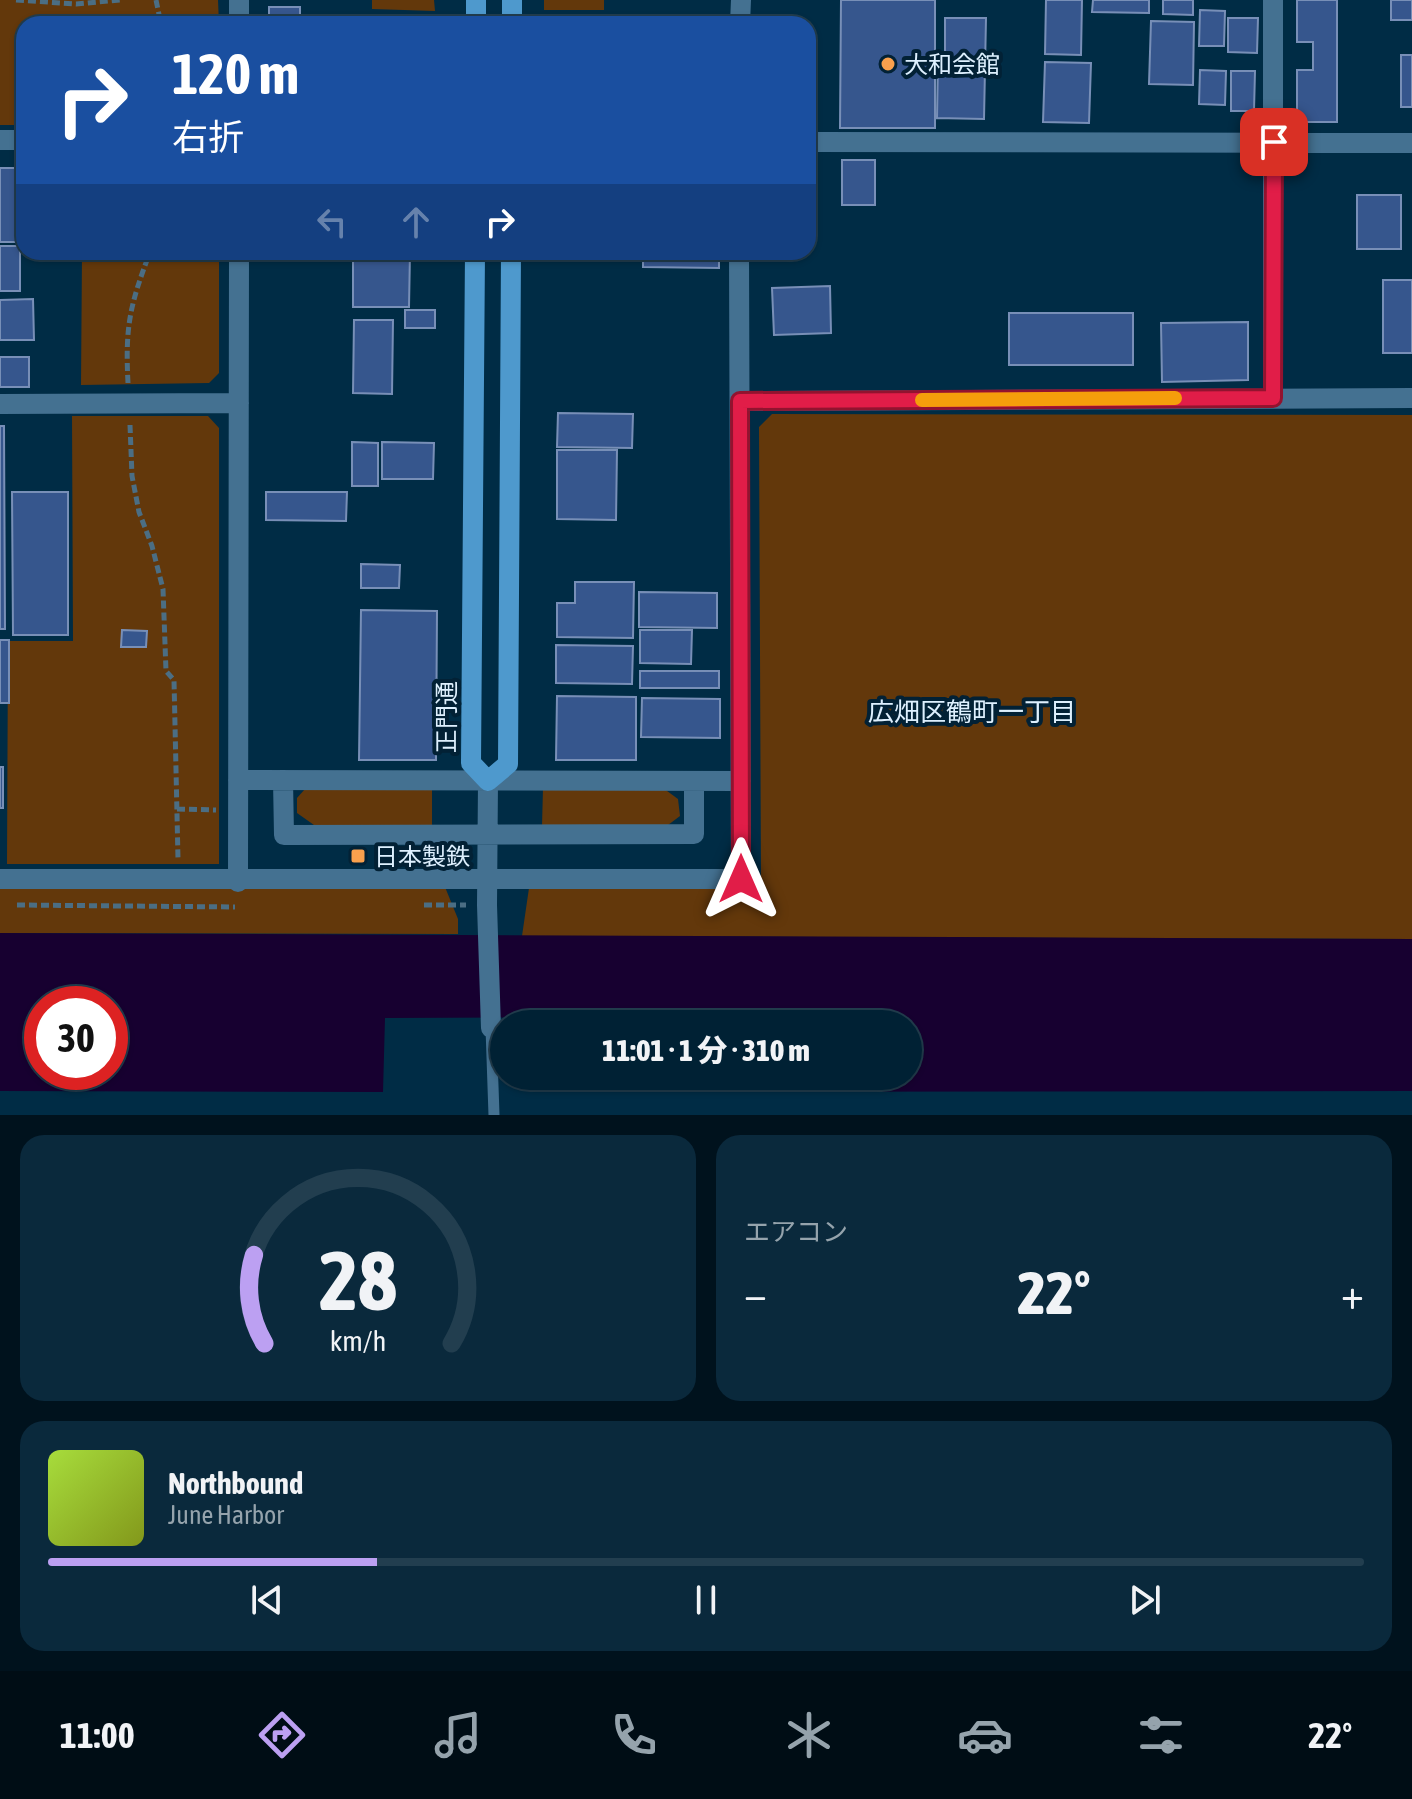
<!DOCTYPE html>
<html lang="ja">
<head>
<meta charset="utf-8">
<style>
	body { margin:0; font-family:"Asap Condensed","Noto Sans JP",sans-serif; background:#0a293c; color:#f1f3f6; height:100vh; display:flex; flex-direction:column; font-size:30px; white-space:nowrap }
	* { box-sizing:border-box; margin:0 }
	p { font-size:26px; color:#95a3ac }
	.icon { flex:none; width:44px; height:44px; fill:none; stroke:currentColor; stroke-width:2; stroke-linecap:round; stroke-linejoin:round }
	.map { position:relative; height:1115px; overflow:hidden }
	.panel { display:flex; flex-direction:column; gap:20px; padding:20px; background:#00121d; flex:1 }
	.panel>* { flex:none }
	.hud { position:absolute; left:16px; top:16px; width:800px; height:244px; border-radius:24px; box-shadow:0 2px 6px #0004,0 0 0 2px #223e4f; background:#1a4fa0; color:#fff; overflow:hidden }
	.speed { position:absolute; left:24px; top:986px; display:flex; gap:16px; font-size:40px; font-weight:700; text-align:center }
	.speed>* { display:grid; place-content:center; width:104px; height:104px; border-radius:50%; background:#002134; box-shadow:0 2px 6px #0004,0 0 0 2px #223e4f; line-height:1 }
	.speed .limit { border:12px solid #d22; background:#fff; color:#111 }
	.pin { position:absolute; display:grid; place-items:center; width:68px; height:68px; color:#fff; margin:-34px; border-radius:16px; box-shadow:0 4px 12px #0006 }
	.me { position:absolute; width:88px; margin:-44px; rotate:0deg; stroke-linejoin:round; filter:drop-shadow(0 0 6px #0008) }
	.turn { display:flex; align-items:center; gap:28px; height:168px; padding:0 24px; font-size:36px }
	.turn .icon { width:104px; height:104px; stroke-width:2.5 }
	.turn b { display:block; font-size:56px; line-height:68px }
	.lanes { display:flex; align-items:center; height:76px; padding:0 24px; background:#0003; justify-content:center; gap:40px; direction:ltr }
	.lanes .off { opacity:.35 }
	.big { font-size:60px; font-weight:800; line-height:1.1 }
	.panel .card { flex:1; display:flex; flex-direction:column; justify-content:center; gap:12px; min-width:0; padding:0 28px; border-radius:24px; background:#0a293c }
	.panel .dial { align-items:center; gap:0 }
	.dial svg { height:208px; overflow:visible; fill:none; stroke:#223e4f; stroke-width:7; stroke-linecap:round; text-anchor:middle }
	.dial text { fill:#f1f3f6; stroke:none }
	.song { display:flex; align-items:center; gap:24px }
	.cover { width:96px; height:96px; border-radius:12px; background:linear-gradient(135deg,hsl(80 70% 55%),hsl(70 70% 35%)) }
	.played { height:8px; border-radius:4px; background:linear-gradient(90deg,#bca0f2 25%,#223e4f 25%) }
	.keys { display:flex; justify-content:space-around; direction:ltr }
	.heat { display:flex; justify-content:space-between; align-items:center; font-size:44px; direction:ltr }
	.panel .tiles { flex:1; display:grid; gap:20px; grid-template-columns:1fr 1fr }
	.card:last-child { grid-column:span 2 }
	.trip { position:absolute; left:490px; top:1010px; width:432px; height:80px; border-radius:40px; background:#002134; box-shadow:0 2px 6px #0004,0 0 0 2px #223e4f; font-weight:800; line-height:80px; text-align:center }
	.tab-bar { display:flex; height:128px; justify-content:space-around; align-items:center; background:#000d15; color:#95a3ac }
	.tab-bar .icon { width:56px; height:56px }
	.tab-bar .active { color:#bca0f2 }
	.tab-bar b { font-size:36px; color:#f1f3f6 }
	.map>svg:first-child { display:block }
	.green { fill:#63380b }
	.water { fill:#170030; fill-rule:evenodd }
	.building { fill:#36568d; stroke:#788fb7; stroke-width:2 }
	.lines { fill:none; stroke-linecap:round; stroke-linejoin:round }
	.path { stroke:#4b6e84; stroke-width:5; stroke-dasharray:8 4; stroke-linecap:butt }
	.lane { stroke:#447191; stroke-width:11 }
	.street { stroke:#447191; stroke-width:20 }
	.secondary { stroke:#4e99cd; stroke-width:20 }
	.route-casing { stroke:#92132f; stroke-width:20 }
	.route { stroke:#e11d48; stroke-width:14 }
	.slow { stroke:#f59e0b; stroke-width:14 }
	.poi-dot { fill:#f9a04d; stroke:#022135; stroke-width:3 }
	.labels { text-anchor:middle; dominant-baseline:central; stroke-width:8; stroke-linejoin:round; paint-order:stroke }
	.poi-label { font-size:24px; fill:#def0fe; stroke:#022135; text-anchor:start }
	.street-label { font-size:24px; fill:#def0fe; stroke:#022135 }
	.neighbourhood-label { font-size:26px; fill:#def0fe; stroke:#022135 }
</style>
</head>
<body>
<div class="map">
<svg width="1412" height="1115" viewBox="0 0 1412 1115">
	<rect width="100%" height="100%" fill="#002c45"/>
	<path class="green" d="M 0,0 L 218,0 L 219,24 L 24,24 L 24,125 L 0,125 Z
		M 372,0 L 434,0 L 435,11 L 372,9 Z
		M 544,0 L 604,0 L 604,10 L 544,10 Z
		M 82,252 L 219,252 L 219,373 L 209,383 L 81,385 Z
		M 772,414 L 1412,415 L 1412,939 L 522,936 L 529,888 L 738,887 L 761,880 L 759,427 Z
		M 72,416 L 208,416 L 219,428 L 219,864 L 7,864 L 8,641 L 73,641 Z
		M 432,788 L 432,826 L 314,825 L 297,813 L 297,798 L 305,789 Z
		M 543,788 L 663,788 L 678,799 L 680,816 L 668,825 L 542,826 Z
		M 0,887 L 445,887 L 458,919 L 458,934 L 0,933 Z"/>
	<path class="water" d="M 0,933 L 1412,939 L 1412,1091 L 592,1092 L 592,1076 L 908,1076 L 908,1024 L 592,1024 L 591,1017 L 385,1018 L 383,1092 L 0,1091 ZM 42,1004 L 110,1004 L 110,1072 L 42,1072 Z"/>
	<path class="building" d="M 841,0 L 935,0 L 935,128 L 840,128 Z
		M 1046,0 L 1082,0 L 1081,55 L 1045,54 Z
		M 1093,0 L 1149,0 L 1149,13 L 1092,12 Z
		M 1163,0 L 1193,0 L 1193,15 L 1163,14 Z
		M 1297,0 L 1337,0 L 1337,122 L 1297,122 L 1297,70 L 1313,70 L 1313,42 L 1297,42 Z
		M 1391,0 L 1412,0 L 1412,20 L 1391,20 Z
		M 269,7 L 300,7 L 300,24 L 269,24 Z
		M 1200,10 L 1225,11 L 1224,46 L 1199,46 Z
		M 945,18 L 986,18 L 984,119 L 937,118 L 938,59 L 945,59 Z
		M 1228,18 L 1258,18 L 1257,53 L 1228,52 Z
		M 1151,21 L 1194,22 L 1193,85 L 1149,84 Z
		M 1401,55 L 1412,55 L 1412,107 L 1401,107 Z
		M 1045,62 L 1091,63 L 1089,123 L 1043,122 Z
		M 1200,70 L 1226,71 L 1225,105 L 1199,104 Z
		M 1231,71 L 1255,71 L 1254,111 L 1231,111 Z
		M 842,160 L 875,160 L 875,205 L 842,205 Z
		M 0,168 L 18,168 L 18,242 L 0,242 Z
		M 1357,195 L 1401,195 L 1401,249 L 1357,249 Z
		M 0,246 L 20,246 L 20,291 L 0,291 Z
		M 353,252 L 410,252 L 409,307 L 353,307 Z
		M 643,252 L 719,252 L 719,268 L 643,267 Z
		M 1383,280 L 1412,280 L 1412,353 L 1383,353 Z
		M 830,286 L 831,333 L 774,335 L 772,288 Z
		M 33,299 L 34,340 L 0,340 L 0,300 Z
		M 405,310 L 435,310 L 435,328 L 405,328 Z
		M 1009,313 L 1133,313 L 1133,365 L 1009,365 Z
		M 354,320 L 393,320 L 392,394 L 353,393 Z
		M 1248,322 L 1248,380 L 1162,382 L 1161,323 Z
		M 0,357 L 29,357 L 29,387 L 0,387 Z
		M 558,413 L 633,414 L 632,448 L 557,447 Z
		M 0,426 L 4,426 L 5,629 L 0,629 Z
		M 352,442 L 378,443 L 378,486 L 352,486 Z
		M 382,442 L 434,443 L 433,479 L 382,479 Z
		M 557,450 L 617,450 L 616,520 L 557,519 Z
		M 12,492 L 68,492 L 68,635 L 13,635 Z
		M 266,492 L 347,492 L 346,521 L 266,520 Z
		M 361,564 L 400,565 L 399,588 L 361,588 Z
		M 575,582 L 634,582 L 633,638 L 557,637 L 557,603 L 575,603 Z
		M 639,592 L 717,593 L 717,628 L 639,627 Z
		M 361,610 L 437,611 L 436,760 L 359,760 Z
		M 122,630 L 147,631 L 146,647 L 121,647 Z
		M 640,630 L 692,630 L 691,664 L 640,663 Z
		M 0,640 L 9,640 L 9,703 L 0,703 Z
		M 556,645 L 633,646 L 632,684 L 556,683 Z
		M 640,671 L 719,671 L 719,688 L 640,688 Z
		M 557,696 L 636,697 L 636,760 L 556,760 Z
		M 642,698 L 720,699 L 720,738 L 641,737 Z
		M 0,767 L 3,767 L 3,808 L 0,808 Z"/>
	<g class="lines">
		<path class="path" d="M 16,0 L 76,4 L 120,0
			M 156,0 L 161,24
			M 128,383 C 125,326 130,305 150,252
			M 130,425 L 132,476 L 139,512 L 152,546 L 163,589 L 166,671 L 174,680 L 178,859
			M 177,809 L 216,810
			M 17,905 L 235,907
			M 424,905 L 466,905"/>
		<path class="lane" d="M 491,1028 L 494,1115"/>
		<path class="street" d="M 239,0 L 239,24
			M 1273,0 L 1273,398
			M 740,24 L 741,0
			M 0,140 L 24,140
			M 808,142 L 1412,143
			M 740,401 L 1412,398
			M 0,404 L 239,403
			M 238,780 L 741,781
			M 283,780 L 284,835 L 694,834 L 694,781
			M 488,781 L 487,905 L 491,1028
			M 0,879 L 741,879 L 739,252
			M 238,882 L 239,252"/>
		<path class="secondary" d="M 476,0 L 476,24
			M 512,24 L 512,0
			M 475,252 L 471,763 L 488,781 L 508,764 L 511,252"/>
	</g>
	<g class="lines">
		<defs>
			<path id="route" d="M 741,879 L 740,401 L 1273,398 L 1274,142"/>
		</defs>
		<use href="#route" class="route-casing"/>
		<use href="#route" class="route"/>
		<path class="slow" d="M 922,400 L 1175,398"/>
	</g>
	<g class="poi-dot">
		<circle cx="888" cy="64" r="8"/>
		<rect x="350" y="848" width="16" height="16" rx="4"/>
	</g>
	<g class="labels">
		<g class="poi-label">
			<text x="904" y="64">大和会館</text>
			<text x="374" y="856">日本製鉄</text>
		</g>
		<g class="street-label">
			<text transform="translate(446 717) rotate(-90)">正門通</text>
		</g>
		<g class="neighbourhood-label">
			<text x="972" y="712">広畑区鶴町一丁目</text>
		</g>
	</g>
</svg>
<div class="speed"><div class="limit">30</div></div>
<div class="pin" style="left:1274px;top:142px;background:#d93025"><svg class="icon" aria-label="arrive" viewBox="0 0 24 24"><path d="M6 21V4h12l-3 4 3 4H6"/></svg></div>
<svg class="me" style="left:741px;top:879px" viewBox="-20 -20 40 40"><path d="M0-17L14 15 0 8-14 15z" fill="#e11d48" stroke="#fff" stroke-width="4"/></svg>
<div class="trip">11:01 · 1 分 · 310 m</div>
<div class="hud">
<div class="turn"><svg class="icon" aria-label="right" viewBox="0 0 24 24"><path d="M7 20v-9h11M14 6l5 5-5 5"/></svg><div><b>120 m</b>右折</div></div>
<div class="lanes"><svg class="icon off" aria-label="left" viewBox="0 0 24 24"><path d="M17 20v-9H6M10 6l-5 5 5 5"/></svg><svg class="icon off" aria-label="ahead" viewBox="0 0 24 24"><path d="M12 20V5M6 11l6-6 6 6"/></svg><svg class="icon" aria-label="right" viewBox="0 0 24 24"><path d="M7 20v-9h11M14 6l5 5-5 5"/></svg></div>
</div>
</div>
<section class="panel">
<div class="tiles">
<div class="card dial"><svg viewBox="0 0 100 80">
<path d="M14 69A42 42 0 1 1 86 69"/>
<path d="M14 69A42 42 0 0 1 10 35" stroke="#bca0f2"/>
<text x="50" y="56" font-size="32" font-weight="700">28</text>
<text x="50" y="72" font-size="11">km/h</text>
</svg></div>
<div class="card"><p>エアコン</p>
<div class="heat"><a>−</a><b class="big">22°</b><a>+</a></div>
</div>
<div class="card">
<div class="song"><i class="cover"></i><div><b>Northbound</b><p>June Harbor</p></div></div>
<div class="played"></div>
<div class="keys"><svg class="icon" aria-label="previous" viewBox="0 0 24 24"><path d="M18 5L8 12l10 7zM5 5v14"/></svg><svg class="icon" aria-label="pause" viewBox="0 0 24 24"><path d="M8 5v14M16 5v14"/></svg><svg class="icon" aria-label="next" viewBox="0 0 24 24"><path d="M6 5l10 7-10 7zM19 5v14"/></svg></div>
</div>
</div>
</section>
<nav class="tab-bar">
<b>11:00</b>
<svg class="icon active" aria-label="directions" viewBox="0 0 24 24"><path d="M12 3l9 9-9 9-9-9zM9 14v-3h6M13 9l2 2-2 2"/></svg>
<svg class="icon" aria-label="music" viewBox="0 0 24 24"><path d="M9 18V5l10-2v13"/><circle cx="6" cy="18" r="3"/><circle cx="16" cy="16" r="3"/></svg>
<svg class="icon" aria-label="phone" viewBox="0 0 24 24"><path d="M5 4h4l2 5-3 2q2 4 5 5l2-3 5 2v4C11 20 4 13 5 4z"/></svg>
<svg class="icon" aria-label="climate" viewBox="0 0 24 24"><path d="M12 3v18M4 7l16 10M4 17L20 7"/></svg>
<svg class="icon" aria-label="car" viewBox="0 0 24 24"><path d="M5 17H2v-5l4-1 3-4h7l3 4 3 1v5h-3M9 17h6M6 11h13"/><circle cx="7" cy="17" r="2"/><circle cx="17" cy="17" r="2"/></svg>
<svg class="icon" aria-label="filters" viewBox="0 0 24 24"><path d="M4 7h16M4 17h16"/><circle cx="9" cy="7" r="2"/><circle cx="15" cy="17" r="2"/></svg>
<b>22°</b>
</nav>
</body>
</html>
